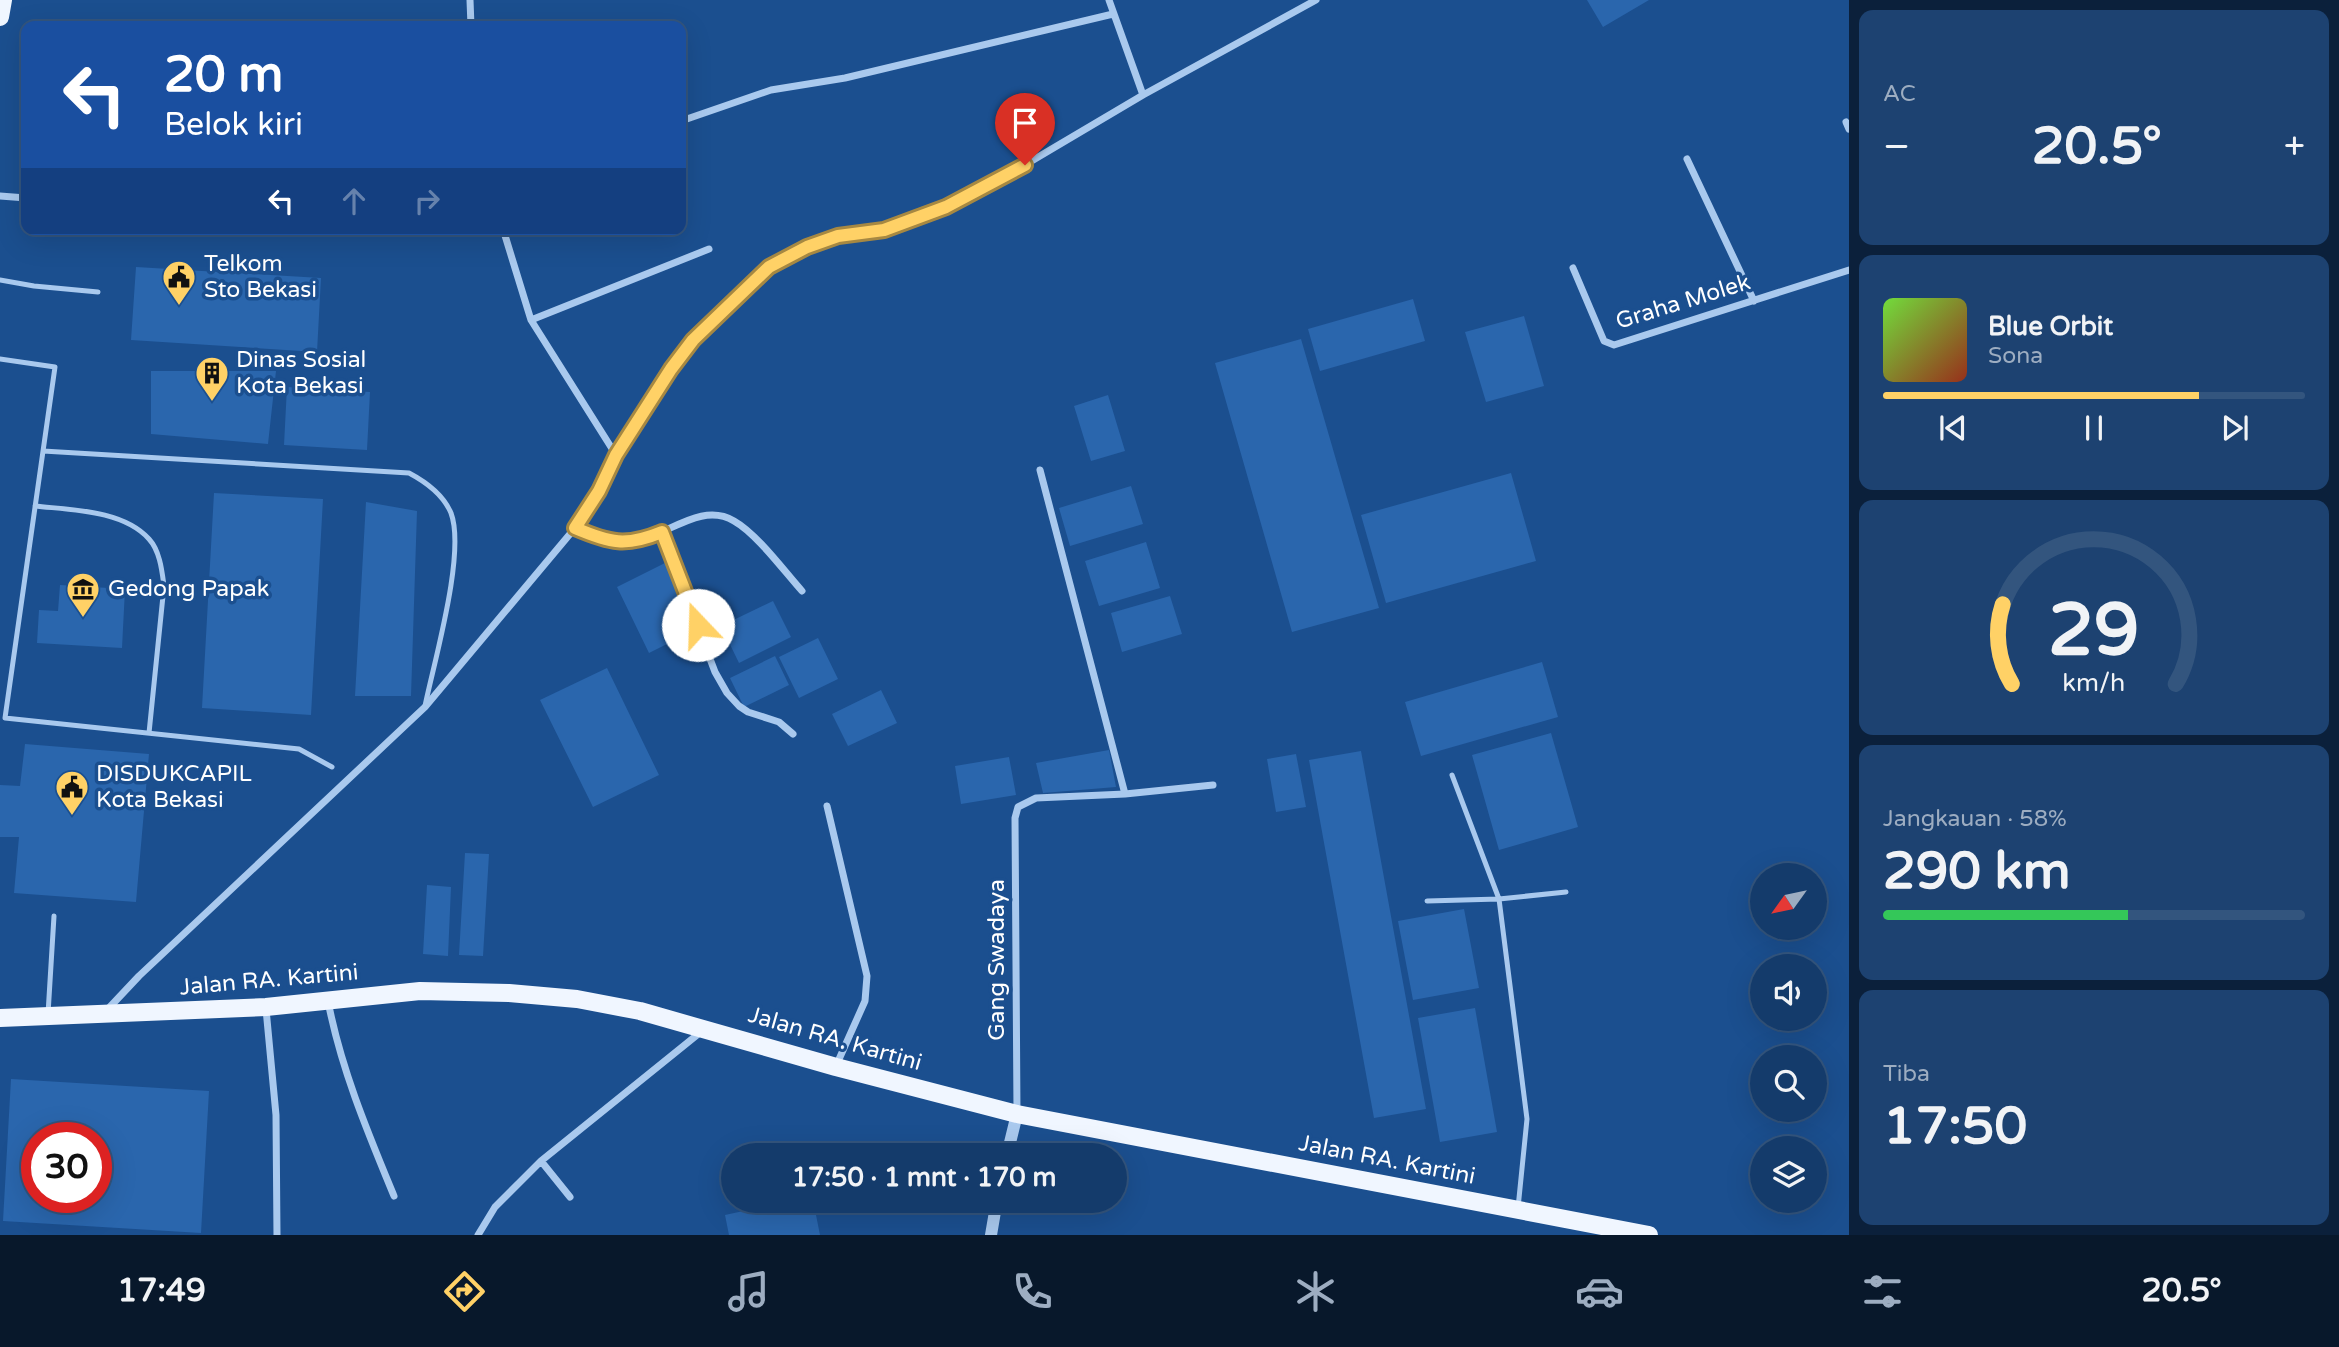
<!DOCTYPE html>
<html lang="id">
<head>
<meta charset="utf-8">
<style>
	body { margin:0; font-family:"Varela Round",sans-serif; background:#1d4271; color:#f1f3f6; height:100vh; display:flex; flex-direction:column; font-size:26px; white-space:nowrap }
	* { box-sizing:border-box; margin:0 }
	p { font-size:23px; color:#9dadc1 }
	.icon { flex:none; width:38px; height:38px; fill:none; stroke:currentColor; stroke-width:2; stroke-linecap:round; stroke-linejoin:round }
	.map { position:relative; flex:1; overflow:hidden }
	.side { display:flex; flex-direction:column; gap:10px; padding:10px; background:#0b203b; width:490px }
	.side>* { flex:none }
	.banner { position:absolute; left:21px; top:21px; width:665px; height:214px; border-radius:14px; box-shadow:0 7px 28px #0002,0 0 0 2px #33557e; background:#1a4fa0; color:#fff; overflow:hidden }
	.needle { width:46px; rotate:237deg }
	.fabs { position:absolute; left:1750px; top:863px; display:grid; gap:14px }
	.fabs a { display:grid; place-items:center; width:77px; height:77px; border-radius:50%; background:#143b6b; box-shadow:0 7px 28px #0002,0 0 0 2px #33557e; font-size:35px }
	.speed { position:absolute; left:21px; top:1122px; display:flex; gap:14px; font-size:35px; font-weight:700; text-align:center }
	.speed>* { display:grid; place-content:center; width:91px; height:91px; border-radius:50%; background:#143b6b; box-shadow:0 7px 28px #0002,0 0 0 2px #33557e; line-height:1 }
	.speed .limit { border:10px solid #d22; background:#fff; color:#111 }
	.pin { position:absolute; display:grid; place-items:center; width:60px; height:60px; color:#fff; margin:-72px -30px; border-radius:50% 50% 50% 0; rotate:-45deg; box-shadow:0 0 7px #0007 }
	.pin .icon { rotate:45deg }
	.me { position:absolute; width:77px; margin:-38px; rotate:339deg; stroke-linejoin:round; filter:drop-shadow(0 0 5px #0008) }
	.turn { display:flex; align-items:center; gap:24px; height:147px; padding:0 28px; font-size:32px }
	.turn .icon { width:91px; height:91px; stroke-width:2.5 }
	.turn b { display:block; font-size:49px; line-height:60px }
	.lanes { display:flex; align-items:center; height:66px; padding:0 28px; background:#0003; justify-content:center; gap:35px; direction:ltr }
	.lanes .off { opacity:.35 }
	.big { font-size:52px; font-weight:800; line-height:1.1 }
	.side .widget { flex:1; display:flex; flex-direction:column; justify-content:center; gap:10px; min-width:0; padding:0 24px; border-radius:14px; background:#1d4271 }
	.side .dial { align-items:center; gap:0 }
	.dial svg { height:182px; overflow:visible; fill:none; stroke:#33557e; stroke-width:7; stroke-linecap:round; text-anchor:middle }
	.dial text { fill:#f1f3f6; stroke:none }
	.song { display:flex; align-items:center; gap:21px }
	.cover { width:84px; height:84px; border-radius:10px; background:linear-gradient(135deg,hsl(100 70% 55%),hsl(10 70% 35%)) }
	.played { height:7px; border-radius:4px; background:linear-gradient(90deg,#ffd166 75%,#33557e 75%) }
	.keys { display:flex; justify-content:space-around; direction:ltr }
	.heat { display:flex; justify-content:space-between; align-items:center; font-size:38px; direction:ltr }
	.charge { height:10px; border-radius:5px; background:linear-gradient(90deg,#34c759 58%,#33557e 0) }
	.trip { position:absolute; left:721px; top:1143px; width:406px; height:70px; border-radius:35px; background:#143b6b; box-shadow:0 7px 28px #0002,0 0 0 2px #33557e; font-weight:800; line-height:70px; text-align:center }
	.dock { display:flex; height:112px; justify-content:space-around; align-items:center; background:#08182b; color:#9dadc1 }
	.dock .icon { width:49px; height:49px }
	.dock .current { color:#ffd166 }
	.dock b { font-size:32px; color:#f1f3f6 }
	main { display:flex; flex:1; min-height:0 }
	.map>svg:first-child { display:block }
	.building { fill:#2a66ad; fill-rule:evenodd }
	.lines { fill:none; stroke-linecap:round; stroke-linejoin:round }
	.service { stroke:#a9c9ee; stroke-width:5 }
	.minor { stroke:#a9c9ee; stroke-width:7 }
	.tertiary { stroke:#a9c9ee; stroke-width:12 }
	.primary { stroke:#f0f6ff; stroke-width:18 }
	.route-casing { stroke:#a68842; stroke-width:18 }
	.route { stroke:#ffd166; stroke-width:12 }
	.labels { text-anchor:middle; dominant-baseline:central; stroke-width:7; stroke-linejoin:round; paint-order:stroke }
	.poi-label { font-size:23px; fill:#fff; stroke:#1b4f8f; text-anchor:start }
	.street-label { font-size:23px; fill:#fff; stroke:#1b4f8f }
</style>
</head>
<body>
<main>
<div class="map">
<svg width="1849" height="1235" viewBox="0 0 1849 1235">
	<rect width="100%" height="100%" fill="#1b4f8f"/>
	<path class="building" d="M 1587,0 L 1649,0 L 1603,27 Z
		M 136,267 L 321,278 L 317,352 L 131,340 Z
		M 1413,299 L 1425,341 L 1320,371 L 1308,329 Z
		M 1524,316 L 1544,386 L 1486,402 L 1465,332 Z
		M 1301,339 L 1379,608 L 1292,632 L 1215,363 Z
		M 151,371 L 276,371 L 268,444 L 151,434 Z
		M 287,387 L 370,392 L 367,450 L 284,445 Z
		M 1108,395 L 1125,451 L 1091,461 L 1074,406 Z
		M 1511,473 L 1536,561 L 1386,603 L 1361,515 Z
		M 1131,486 L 1143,524 L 1070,546 L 1059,508 Z
		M 214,493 L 323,499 L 311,715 L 202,708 Z
		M 366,502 L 417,511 L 411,696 L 355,696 Z
		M 1146,542 L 1160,588 L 1099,606 L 1085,561 Z
		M 665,563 L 697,629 L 649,653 L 617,587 Z
		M 60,585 L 125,589 L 122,648 L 37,643 L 39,610 L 58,611 Z
		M 1170,596 L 1182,634 L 1122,652 L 1111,613 Z
		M 773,601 L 791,637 L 739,663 L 721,626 Z
		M 818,638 L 838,679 L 799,698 L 779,657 Z
		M 775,656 L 789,685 L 744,707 L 730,678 Z
		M 1542,662 L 1558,717 L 1421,756 L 1405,702 Z
		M 607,668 L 659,775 L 593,807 L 540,700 Z
		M 881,690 L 897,723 L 848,746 L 832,714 Z
		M 1551,733 L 1578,827 L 1499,850 L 1472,755 Z
		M 25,744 L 149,754 L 136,902 L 14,893 L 19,837 L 0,837 L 0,785 L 20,786 Z
		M 1109,750 L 1116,787 L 1043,793 L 1036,763 Z
		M 1361,751 L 1426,1109 L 1374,1118 L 1309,760 Z
		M 1296,754 L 1306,807 L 1276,812 L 1267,759 Z
		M 1009,757 L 1016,795 L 961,804 L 955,766 Z
		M 465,853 L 489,854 L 483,956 L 459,955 Z
		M 427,885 L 451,887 L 448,956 L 423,954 Z
		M 1464,909 L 1479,988 L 1413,1000 L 1398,921 Z
		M 1475,1008 L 1497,1132 L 1440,1142 L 1418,1018 Z
		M 11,1079 L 209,1091 L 201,1233 L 3,1221 ZM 37,1138 L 96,1138 L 96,1197 L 37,1197 Z
		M 793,1200 L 813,1200 L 820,1235 L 729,1235 L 725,1215 Z"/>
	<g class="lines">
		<path class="service" d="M 0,280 L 34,286 L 98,292
			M 0,359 L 55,367 L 5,718 L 299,749 L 332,767
			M 43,451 L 409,473 C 426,482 443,494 451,513 C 466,553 434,662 425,706
			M 35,506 C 71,510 123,510 149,539 C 160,551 162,571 164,586 L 149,733
			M 1427,901 L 1499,899 L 1452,775
			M 48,1014 L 54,916
			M 1518,1208 L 1527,1119 L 1499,899 L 1566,892"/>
		<path class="minor" d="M 470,0 L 471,26
			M 1109,0 L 1143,95
			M 681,121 L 771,90 L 845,78 L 1113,14
			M 1846,122 L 1849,129
			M 1687,159 L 1754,301
			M 0,196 L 26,198
			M 503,229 L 531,320 L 616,455
			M 1573,268 L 1604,341 L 1614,345 L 1849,270
			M 531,320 L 709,249
			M 1040,470 L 1125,794
			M 575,528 C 589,534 605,542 621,543 C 659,545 697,499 734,521 C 757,534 784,571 802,591
			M 662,532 L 715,672 L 727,693 L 739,706 L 748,712 L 779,722 L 793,734
			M 827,806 L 867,976 L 865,1001 L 836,1066
			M 328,1001 C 341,1069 368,1133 394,1196
			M 266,1009 L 276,1115 L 277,1235
			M 107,1010 L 139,976 L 425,707 L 575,528 L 599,491 L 616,455 L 671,369 L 693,340 L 769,267 L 807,247 L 838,236 L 884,230 L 946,207 L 1001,179 L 1143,95 L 1316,0
			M 1017,1112 L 1015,818 L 1018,807 L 1036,798 L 1125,794 L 1213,785
			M 541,1161 L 570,1197
			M 478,1235 L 495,1207 L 541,1161 L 702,1031"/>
		<path class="tertiary" d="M 1007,1155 L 1017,1114
			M 991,1235 L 997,1200"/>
		<path class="primary" d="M 0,17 L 3,0
			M 0,1018 L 266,1007 L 420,991 L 509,993 L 577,999 L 640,1011 L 836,1067 L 1017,1114 L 1649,1235"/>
	</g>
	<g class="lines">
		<defs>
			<path id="route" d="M 698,625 L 662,532 C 626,547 610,543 575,528 L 599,491 L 616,455 L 671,369 L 693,340 L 769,267 L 807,247 L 838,236 L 884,230 L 946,207 L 1025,165"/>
		</defs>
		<use href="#route" class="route-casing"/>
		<use href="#route" class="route"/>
	</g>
	<defs>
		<symbol id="civic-pin" viewBox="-11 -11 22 30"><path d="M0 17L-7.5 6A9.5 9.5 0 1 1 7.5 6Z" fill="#ffd166" stroke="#1b4f8f"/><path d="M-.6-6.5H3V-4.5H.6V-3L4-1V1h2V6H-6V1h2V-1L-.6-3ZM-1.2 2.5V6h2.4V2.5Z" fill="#111"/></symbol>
		<symbol id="building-pin" viewBox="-11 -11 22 30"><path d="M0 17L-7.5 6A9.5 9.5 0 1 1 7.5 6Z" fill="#ffd166" stroke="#1b4f8f"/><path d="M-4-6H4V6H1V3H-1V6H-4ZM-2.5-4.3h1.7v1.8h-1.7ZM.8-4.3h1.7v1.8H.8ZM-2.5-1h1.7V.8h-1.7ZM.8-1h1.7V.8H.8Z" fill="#111"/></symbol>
		<symbol id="museum-pin" viewBox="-11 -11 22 30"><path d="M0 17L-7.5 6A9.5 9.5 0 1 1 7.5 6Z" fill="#ffd166" stroke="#1b4f8f"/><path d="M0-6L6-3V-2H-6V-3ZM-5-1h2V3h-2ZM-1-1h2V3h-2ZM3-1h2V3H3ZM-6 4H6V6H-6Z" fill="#111"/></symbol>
	</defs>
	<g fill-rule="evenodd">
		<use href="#civic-pin" x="160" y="258" width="38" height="52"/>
		<use href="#building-pin" x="193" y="354" width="38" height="52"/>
		<use href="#museum-pin" x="64" y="570" width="38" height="52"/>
		<use href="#civic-pin" x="53" y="768" width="38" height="52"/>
	</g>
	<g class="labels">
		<g class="poi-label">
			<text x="204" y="264">Telkom<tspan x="204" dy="26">Sto Bekasi</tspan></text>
			<text x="236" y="360">Dinas Sosial<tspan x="236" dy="26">Kota Bekasi</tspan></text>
			<text x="108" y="589">Gedong Papak</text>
			<text x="96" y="774">DISDUKCAPIL<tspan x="96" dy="26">Kota Bekasi</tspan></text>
		</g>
		<g class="street-label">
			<text transform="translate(1683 302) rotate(-17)">Graha Molek</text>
			<text transform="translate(997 960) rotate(-90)">Gang Swadaya</text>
			<text transform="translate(269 980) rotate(-5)">Jalan RA. Kartini</text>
			<text transform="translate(835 1039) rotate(16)">Jalan RA. Kartini</text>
			<text transform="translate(1387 1160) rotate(11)">Jalan RA. Kartini</text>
		</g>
	</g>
</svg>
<div class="fabs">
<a><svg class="needle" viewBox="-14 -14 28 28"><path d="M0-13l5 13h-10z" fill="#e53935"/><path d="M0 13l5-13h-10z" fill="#9dadc1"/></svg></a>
<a><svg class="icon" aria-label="sound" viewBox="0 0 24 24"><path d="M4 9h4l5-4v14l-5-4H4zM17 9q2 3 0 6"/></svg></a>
<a><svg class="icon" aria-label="search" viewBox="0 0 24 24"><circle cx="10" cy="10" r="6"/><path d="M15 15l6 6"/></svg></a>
<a><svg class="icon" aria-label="layers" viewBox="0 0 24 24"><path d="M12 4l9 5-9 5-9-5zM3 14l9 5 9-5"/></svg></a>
</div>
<div class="speed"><div class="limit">30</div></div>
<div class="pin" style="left:1025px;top:165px;background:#d93025"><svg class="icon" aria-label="arrive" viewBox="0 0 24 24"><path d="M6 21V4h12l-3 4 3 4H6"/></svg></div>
<svg class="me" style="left:698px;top:625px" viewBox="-20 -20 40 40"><circle r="19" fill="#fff"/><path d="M0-13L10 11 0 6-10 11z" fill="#ffd166"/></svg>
<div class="trip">17:50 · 1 mnt · 170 m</div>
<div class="banner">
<div class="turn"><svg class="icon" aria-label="left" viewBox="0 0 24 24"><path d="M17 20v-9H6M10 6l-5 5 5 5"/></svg><div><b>20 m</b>Belok kiri</div></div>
<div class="lanes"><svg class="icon" aria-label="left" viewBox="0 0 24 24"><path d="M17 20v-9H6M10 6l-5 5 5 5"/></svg><svg class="icon off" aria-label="ahead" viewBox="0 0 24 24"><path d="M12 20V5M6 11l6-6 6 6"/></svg><svg class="icon off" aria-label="right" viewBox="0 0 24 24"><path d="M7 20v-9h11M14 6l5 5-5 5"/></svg></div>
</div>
</div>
<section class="side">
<div class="widget"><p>AC</p>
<div class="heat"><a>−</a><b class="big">20.5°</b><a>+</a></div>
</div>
<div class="widget">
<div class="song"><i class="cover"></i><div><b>Blue Orbit</b><p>Sona</p></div></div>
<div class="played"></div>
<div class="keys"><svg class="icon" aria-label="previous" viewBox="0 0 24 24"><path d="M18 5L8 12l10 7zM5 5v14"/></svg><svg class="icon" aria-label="pause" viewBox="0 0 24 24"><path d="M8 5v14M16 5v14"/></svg><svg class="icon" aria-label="next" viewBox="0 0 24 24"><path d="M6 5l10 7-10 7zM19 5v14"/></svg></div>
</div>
<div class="widget dial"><svg viewBox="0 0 100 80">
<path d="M14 69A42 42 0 1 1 86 69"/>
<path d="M14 69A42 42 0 0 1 10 34" stroke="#ffd166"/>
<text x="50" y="56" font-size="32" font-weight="700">29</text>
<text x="50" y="72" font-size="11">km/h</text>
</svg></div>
<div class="widget"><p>Jangkauan · 58%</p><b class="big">290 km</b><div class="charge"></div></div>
<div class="widget"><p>Tiba</p><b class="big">17:50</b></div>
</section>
</main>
<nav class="dock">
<b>17:49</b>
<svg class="icon current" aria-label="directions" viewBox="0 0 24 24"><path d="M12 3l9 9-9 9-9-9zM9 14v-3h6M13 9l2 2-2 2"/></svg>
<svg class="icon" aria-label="music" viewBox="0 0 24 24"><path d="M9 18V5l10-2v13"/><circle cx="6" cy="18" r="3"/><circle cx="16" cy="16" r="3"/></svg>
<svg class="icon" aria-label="phone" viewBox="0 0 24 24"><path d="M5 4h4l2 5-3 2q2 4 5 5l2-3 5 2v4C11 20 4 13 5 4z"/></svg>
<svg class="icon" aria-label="climate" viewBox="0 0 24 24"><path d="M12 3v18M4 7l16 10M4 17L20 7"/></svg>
<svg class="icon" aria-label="car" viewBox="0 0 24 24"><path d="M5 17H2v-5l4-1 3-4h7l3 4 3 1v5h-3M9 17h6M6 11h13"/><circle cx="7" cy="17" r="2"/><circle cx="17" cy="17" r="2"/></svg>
<svg class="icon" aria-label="filters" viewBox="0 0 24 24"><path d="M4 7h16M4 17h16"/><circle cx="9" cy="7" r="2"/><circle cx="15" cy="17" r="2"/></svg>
<b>20.5°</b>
</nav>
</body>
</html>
